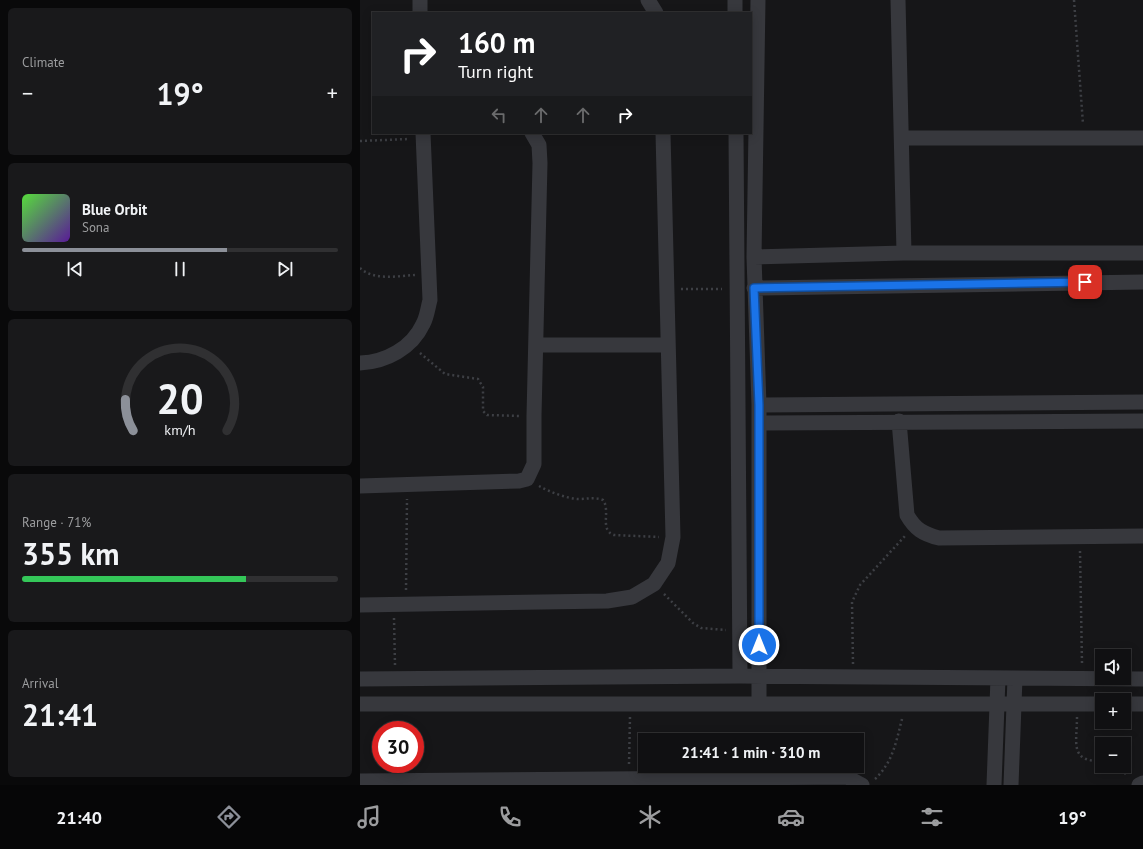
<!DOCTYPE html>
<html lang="en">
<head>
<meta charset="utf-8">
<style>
	body { margin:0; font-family:"PT Sans",sans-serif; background:#19191b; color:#f1f3f6; height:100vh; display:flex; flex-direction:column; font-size:15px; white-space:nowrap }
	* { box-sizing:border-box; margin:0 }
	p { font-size:13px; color:#9c9d9f }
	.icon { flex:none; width:22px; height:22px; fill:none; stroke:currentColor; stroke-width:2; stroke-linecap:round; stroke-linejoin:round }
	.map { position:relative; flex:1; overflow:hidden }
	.side { display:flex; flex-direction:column; gap:8px; padding:8px; background:#09090a; width:360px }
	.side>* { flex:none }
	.banner { position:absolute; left:12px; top:12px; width:380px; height:122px; border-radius:0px; box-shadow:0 2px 10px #0003,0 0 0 1px #303032; background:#202124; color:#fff; overflow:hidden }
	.tools { position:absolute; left:735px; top:649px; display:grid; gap:8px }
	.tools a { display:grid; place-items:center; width:36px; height:36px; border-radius:0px; background:#101012; box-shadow:0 2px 10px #0003,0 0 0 1px #303032; font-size:20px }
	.speed { position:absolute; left:12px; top:721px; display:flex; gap:8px; font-size:20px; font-weight:700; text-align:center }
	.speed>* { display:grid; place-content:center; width:52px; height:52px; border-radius:50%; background:#101012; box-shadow:0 2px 10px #0003,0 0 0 1px #303032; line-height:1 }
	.speed .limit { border:6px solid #d22; background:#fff; color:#111 }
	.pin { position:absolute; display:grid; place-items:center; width:34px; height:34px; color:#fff; margin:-17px; border-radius:8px; box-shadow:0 2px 6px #0006 }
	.me { position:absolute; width:44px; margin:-22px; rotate:0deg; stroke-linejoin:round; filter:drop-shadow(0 0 3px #0008) }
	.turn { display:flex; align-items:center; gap:14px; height:84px; padding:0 20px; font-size:18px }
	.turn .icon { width:52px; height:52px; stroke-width:2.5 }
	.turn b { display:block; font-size:28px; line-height:34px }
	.lanes { display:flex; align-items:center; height:38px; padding:0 20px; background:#0003; justify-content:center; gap:20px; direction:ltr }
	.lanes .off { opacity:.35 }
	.big { font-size:30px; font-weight:800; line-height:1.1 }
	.side .tile { flex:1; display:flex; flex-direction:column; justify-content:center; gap:6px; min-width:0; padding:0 14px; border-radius:6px; background:#19191b }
	.side .dial { align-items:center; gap:0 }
	.dial svg { height:104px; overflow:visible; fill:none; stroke:#303032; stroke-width:7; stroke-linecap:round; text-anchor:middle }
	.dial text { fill:#f1f3f6; stroke:none }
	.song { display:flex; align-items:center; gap:12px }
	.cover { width:48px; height:48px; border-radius:6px; background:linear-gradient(135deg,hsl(110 70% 55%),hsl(270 70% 35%)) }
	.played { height:4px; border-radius:2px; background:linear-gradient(90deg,#8c9099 65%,#303032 65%) }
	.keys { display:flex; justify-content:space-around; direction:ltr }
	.heat { display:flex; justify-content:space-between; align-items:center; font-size:22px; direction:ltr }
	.charge { height:6px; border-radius:3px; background:linear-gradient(90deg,#34c759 71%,#303032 0) }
	.trip { position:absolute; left:278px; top:733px; width:226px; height:40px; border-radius:0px; background:#101012; box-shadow:0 2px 10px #0003,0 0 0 1px #303032; font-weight:800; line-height:40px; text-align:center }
	.tab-bar { display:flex; height:64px; justify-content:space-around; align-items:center; background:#060607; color:#9c9d9f }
	.tab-bar .icon { width:28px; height:28px }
	.tab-bar .active { color:#8c9099 }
	.tab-bar b { font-size:18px; color:#f1f3f6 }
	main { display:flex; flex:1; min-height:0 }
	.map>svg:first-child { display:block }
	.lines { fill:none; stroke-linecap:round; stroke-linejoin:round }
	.path { stroke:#3d3f44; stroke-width:2.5; stroke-dasharray:2 3; stroke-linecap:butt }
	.minor { stroke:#37383d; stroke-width:15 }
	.route-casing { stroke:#114b97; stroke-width:10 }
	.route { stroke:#1a73e8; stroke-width:7 }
</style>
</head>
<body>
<main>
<section class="side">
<div class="tile"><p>Climate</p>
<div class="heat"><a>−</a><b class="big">19°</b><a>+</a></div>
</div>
<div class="tile">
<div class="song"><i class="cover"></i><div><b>Blue Orbit</b><p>Sona</p></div></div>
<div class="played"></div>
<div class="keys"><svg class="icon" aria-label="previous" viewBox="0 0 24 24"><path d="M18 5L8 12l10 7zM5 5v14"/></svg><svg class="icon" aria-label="pause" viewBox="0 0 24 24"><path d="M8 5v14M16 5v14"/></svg><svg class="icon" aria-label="next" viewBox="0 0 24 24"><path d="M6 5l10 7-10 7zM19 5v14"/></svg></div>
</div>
<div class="tile dial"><svg viewBox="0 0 100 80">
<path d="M14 69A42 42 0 1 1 86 69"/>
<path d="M14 69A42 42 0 0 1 8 45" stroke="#8c9099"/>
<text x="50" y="56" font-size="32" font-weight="700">20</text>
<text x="50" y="72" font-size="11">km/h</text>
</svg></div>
<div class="tile"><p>Range · 71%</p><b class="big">355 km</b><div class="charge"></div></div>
<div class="tile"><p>Arrival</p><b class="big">21:41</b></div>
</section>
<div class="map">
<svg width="783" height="785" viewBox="0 0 783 785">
	<rect width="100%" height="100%" fill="#161618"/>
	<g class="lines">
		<path class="path" d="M 714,0 L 723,124
			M 0,141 L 49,139
			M 0,268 C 14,281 37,276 55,275
			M 321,289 L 362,289
			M 60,353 L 85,374 L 118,379 L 123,387 L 123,411 L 127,415 L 159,416
			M 179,486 C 190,492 205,498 218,499 C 227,499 235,497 243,500 C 251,511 239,530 254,535 L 299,537
			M 720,551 L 722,664
			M 46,590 L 47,499
			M 304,594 L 333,623 L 341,628 L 366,630
			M 34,618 L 35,665
			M 493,664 L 492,602 L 500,585 L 545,536
			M 717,717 C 717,743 709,762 742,761
			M 269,764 L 270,717
			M 757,766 L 768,776
			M 515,779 C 533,762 536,742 542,719"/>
		<path class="minor" d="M 60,0 L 60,13
			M 288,0 L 296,13
			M 375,0 L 375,13
			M 398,0 L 394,257 L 399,405 L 399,703
			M 538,0 L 544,253
			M 376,133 L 380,676
			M 542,138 L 783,138
			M 394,257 L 544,253 L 783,253
			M 394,288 L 783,282
			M 176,345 L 308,345
			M 0,363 C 26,362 52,348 63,324 C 67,317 68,307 70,300 L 63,133
			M 399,405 L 783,402
			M 539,421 L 547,515 C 555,529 563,534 579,538 L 783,536
			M 399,423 L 783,421
			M 0,486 L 159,481 L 167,479 L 174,464 L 174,416 L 180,163 L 179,145 L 172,133
			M 0,605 L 247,601 L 272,597 L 294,584 L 308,563 L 313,537 L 303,133
			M 0,679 L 380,676 L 783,679
			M 0,704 L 742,704
			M 764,704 L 783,704
			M 0,781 L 487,777 L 502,785
			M 634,785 L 638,678
			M 651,785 L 655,678
			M 779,785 L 783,783"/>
	</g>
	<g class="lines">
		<defs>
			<path id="route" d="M 399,645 L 399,405 L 394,288 L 725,282"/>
		</defs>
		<use href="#route" class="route-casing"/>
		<use href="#route" class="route"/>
	</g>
</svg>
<div class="tools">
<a><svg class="icon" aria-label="sound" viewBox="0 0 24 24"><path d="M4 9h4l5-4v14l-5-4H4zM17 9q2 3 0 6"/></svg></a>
<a>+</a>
<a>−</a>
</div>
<div class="speed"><div class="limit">30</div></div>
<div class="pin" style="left:725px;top:282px;background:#d93025"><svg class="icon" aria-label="arrive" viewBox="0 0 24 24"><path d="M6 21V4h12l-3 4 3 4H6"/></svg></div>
<svg class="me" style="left:399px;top:645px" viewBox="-20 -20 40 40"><circle r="17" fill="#1a73e8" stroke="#fff" stroke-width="3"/><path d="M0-11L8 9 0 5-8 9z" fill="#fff"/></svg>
<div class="trip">21:41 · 1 min · 310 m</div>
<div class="banner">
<div class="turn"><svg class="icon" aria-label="right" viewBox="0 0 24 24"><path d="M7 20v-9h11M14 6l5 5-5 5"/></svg><div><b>160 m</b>Turn right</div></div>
<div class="lanes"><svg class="icon off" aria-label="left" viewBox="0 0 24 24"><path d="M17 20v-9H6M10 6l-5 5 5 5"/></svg><svg class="icon off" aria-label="ahead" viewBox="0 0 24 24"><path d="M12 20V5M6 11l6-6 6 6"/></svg><svg class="icon off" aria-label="ahead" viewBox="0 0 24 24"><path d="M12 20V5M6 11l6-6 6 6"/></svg><svg class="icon" aria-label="right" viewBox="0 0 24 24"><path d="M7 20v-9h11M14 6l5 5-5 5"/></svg></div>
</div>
</div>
</main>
<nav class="tab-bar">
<b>21:40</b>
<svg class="icon active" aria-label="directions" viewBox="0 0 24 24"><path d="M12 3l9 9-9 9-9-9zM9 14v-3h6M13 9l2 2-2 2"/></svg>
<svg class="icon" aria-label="music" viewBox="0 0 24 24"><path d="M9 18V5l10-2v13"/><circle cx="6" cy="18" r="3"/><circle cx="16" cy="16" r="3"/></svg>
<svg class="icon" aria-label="phone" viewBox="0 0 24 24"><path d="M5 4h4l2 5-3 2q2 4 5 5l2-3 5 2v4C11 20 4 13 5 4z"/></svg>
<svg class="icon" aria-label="climate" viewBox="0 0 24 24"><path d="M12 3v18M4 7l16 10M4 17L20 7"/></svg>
<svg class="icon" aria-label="car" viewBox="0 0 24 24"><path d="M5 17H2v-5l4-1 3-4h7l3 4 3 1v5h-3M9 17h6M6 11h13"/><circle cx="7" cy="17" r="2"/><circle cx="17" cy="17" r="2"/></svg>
<svg class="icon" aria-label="filters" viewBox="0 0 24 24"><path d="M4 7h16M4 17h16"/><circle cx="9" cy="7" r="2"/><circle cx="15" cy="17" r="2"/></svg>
<b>19°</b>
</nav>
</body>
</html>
